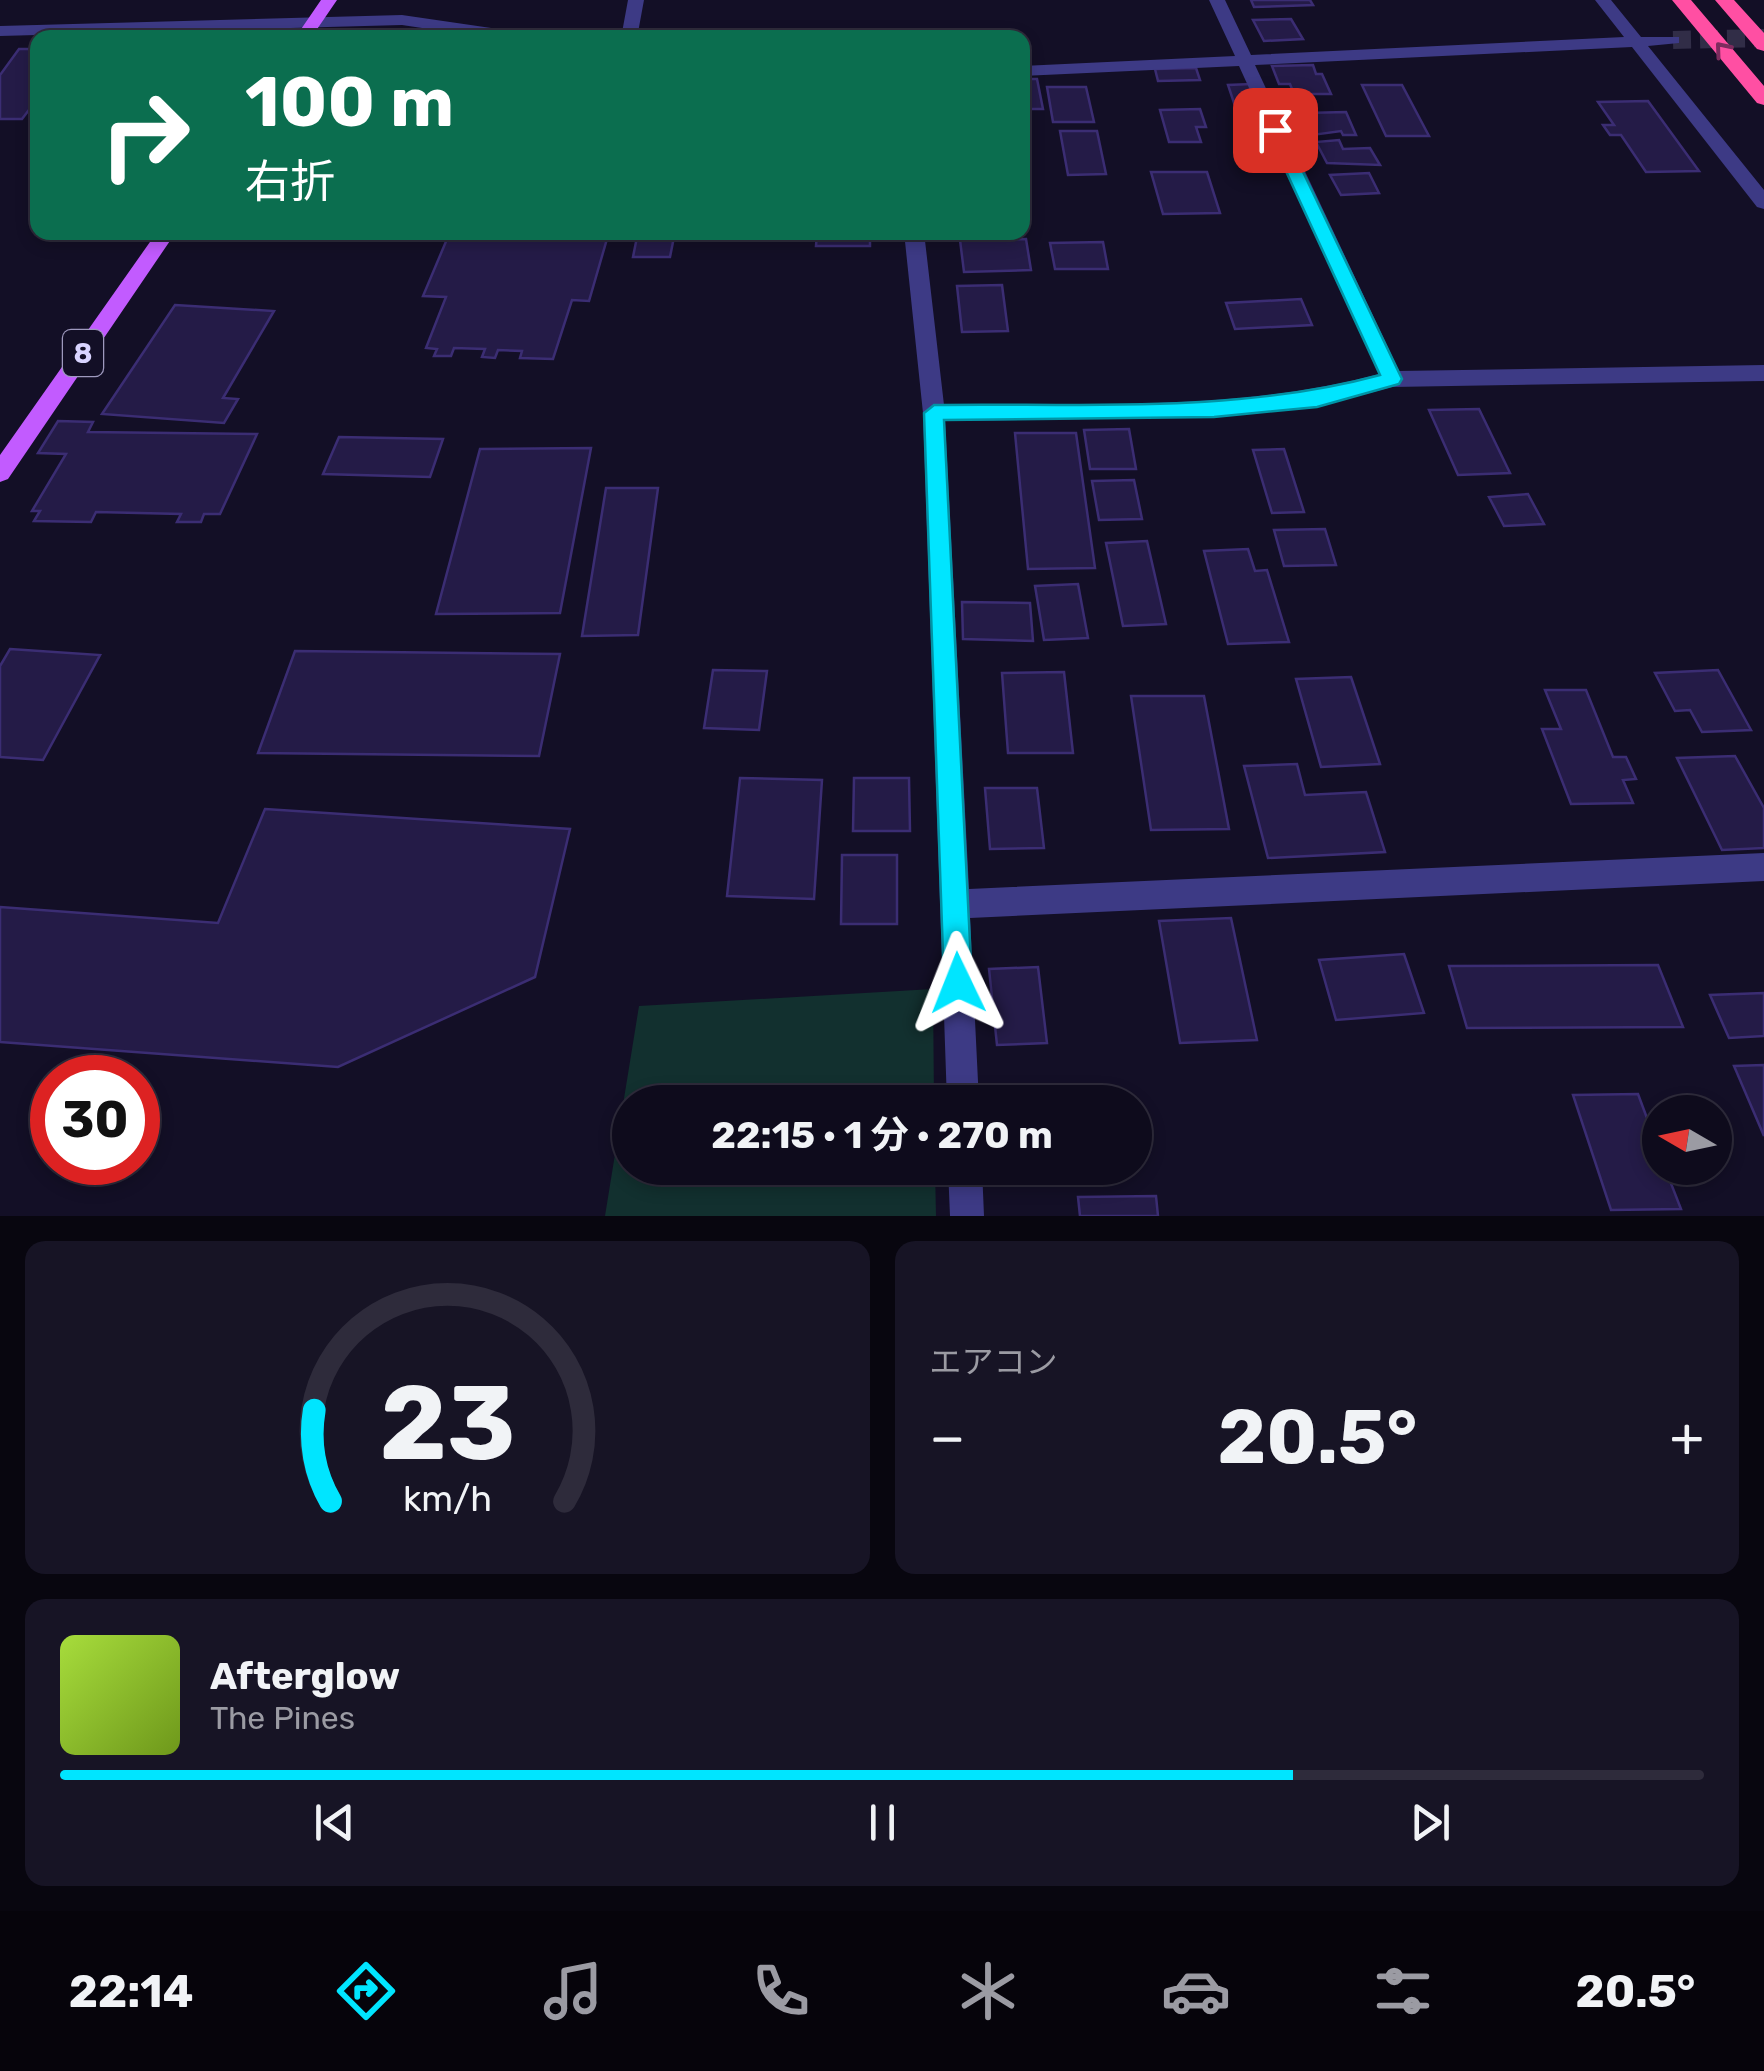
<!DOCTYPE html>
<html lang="ja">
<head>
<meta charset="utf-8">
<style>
	body { margin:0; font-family:Rubik,"Noto Sans JP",sans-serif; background:#171425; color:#f1f3f6; height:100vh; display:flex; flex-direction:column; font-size:38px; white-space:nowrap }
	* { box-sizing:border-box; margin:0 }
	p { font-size:32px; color:#9b9ba3 }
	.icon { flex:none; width:55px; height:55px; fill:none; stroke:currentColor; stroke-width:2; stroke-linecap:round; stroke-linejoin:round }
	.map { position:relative; height:1216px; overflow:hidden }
	.sheet { display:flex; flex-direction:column; gap:25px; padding:25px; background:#08060f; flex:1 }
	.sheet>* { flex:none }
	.hud { position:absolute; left:30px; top:30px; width:1000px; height:210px; border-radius:20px; box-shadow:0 5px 15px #0003,0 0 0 2px #2e2b3b; background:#0b6e4f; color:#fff; overflow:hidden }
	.needle { width:65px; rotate:279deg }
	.fabs { position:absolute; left:1642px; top:1095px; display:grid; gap:20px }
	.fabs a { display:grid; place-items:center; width:90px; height:90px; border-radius:50%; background:#0e0b1c; box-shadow:0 5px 15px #0003,0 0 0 2px #2e2b3b; font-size:50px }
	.speed { position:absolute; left:30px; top:1055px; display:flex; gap:20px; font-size:50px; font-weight:700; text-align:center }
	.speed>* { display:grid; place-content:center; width:130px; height:130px; border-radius:50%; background:#0e0b1c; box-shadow:0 5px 15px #0003,0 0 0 2px #2e2b3b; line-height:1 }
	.speed .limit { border:15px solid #d22; background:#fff; color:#111 }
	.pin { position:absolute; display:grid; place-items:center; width:85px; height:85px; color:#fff; margin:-42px; border-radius:20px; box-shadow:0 5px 15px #0006 }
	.me { position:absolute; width:110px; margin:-55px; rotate:358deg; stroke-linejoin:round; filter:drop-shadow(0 0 8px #0008) }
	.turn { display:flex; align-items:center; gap:35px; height:210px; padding:0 50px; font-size:45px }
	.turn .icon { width:130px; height:130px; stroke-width:2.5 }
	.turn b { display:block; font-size:70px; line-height:85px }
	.big { font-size:75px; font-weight:700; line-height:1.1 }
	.sheet .widget { flex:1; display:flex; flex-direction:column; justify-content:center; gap:15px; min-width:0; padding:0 35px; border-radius:20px; background:#171425 }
	.sheet .dial { align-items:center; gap:0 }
	.dial svg { height:260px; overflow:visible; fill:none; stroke:#2e2b3b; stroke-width:7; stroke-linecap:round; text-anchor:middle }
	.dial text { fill:#f1f3f6; stroke:none }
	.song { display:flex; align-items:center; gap:30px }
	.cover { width:120px; height:120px; border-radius:15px; background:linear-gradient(135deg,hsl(80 70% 55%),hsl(80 70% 35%)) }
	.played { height:10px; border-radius:5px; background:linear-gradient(90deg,#00e5ff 75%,#2e2b3b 75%) }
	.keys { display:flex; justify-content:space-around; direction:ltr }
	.heat { display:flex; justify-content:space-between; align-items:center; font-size:55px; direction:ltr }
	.sheet .tiles { flex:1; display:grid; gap:25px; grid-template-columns:1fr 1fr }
	.widget:last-child { grid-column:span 2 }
	.trip { position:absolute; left:612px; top:1085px; width:540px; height:100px; border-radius:50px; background:#0e0b1c; box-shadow:0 5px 15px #0003,0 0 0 2px #2e2b3b; font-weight:700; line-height:100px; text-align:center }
	.tabs { display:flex; height:160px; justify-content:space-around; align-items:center; background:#06040b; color:#9b9ba3 }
	.tabs .icon { width:70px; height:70px }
	.tabs .active { color:#00e5ff }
	.tabs b { font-size:45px; color:#f1f3f6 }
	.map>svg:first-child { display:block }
	.green { fill:#12302f }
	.building { fill:#241b47; stroke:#3b2d73; stroke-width:2.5 }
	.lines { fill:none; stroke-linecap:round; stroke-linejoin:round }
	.minor-tunnel { stroke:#312d47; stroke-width:18; stroke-dasharray:18 9; stroke-linecap:butt }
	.minor { fill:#3d3a85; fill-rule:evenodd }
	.major { fill:#c25bff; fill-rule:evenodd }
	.highway { fill:#ff4fa3; fill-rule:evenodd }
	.oneway { stroke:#7d2c5e }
	.route { fill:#00e5ff; stroke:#0095a6; stroke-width:2.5 }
	.labels { text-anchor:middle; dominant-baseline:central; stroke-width:10; stroke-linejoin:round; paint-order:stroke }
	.shield { fill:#130f26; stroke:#9e99be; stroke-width:2.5 }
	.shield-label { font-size:28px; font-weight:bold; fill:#d9d4ff }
</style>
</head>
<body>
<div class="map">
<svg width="1764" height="1216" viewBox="0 0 1764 1216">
	<rect width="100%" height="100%" fill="#130f26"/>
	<path class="green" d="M 933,989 L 934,1102 L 630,1102 L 630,1168 L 935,1168 L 936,1216 L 605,1216 L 639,1006 Z"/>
	<path class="building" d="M 1251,0 L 1310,0 L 1313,5 L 1254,7 Z
		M 1291,19 L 1303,39 L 1264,41 L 1253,20 Z
		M 19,49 L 38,49 L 38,98 L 22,119 L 0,119 L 0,75 Z
		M 1313,65 L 1316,74 L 1322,74 L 1331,94 L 1294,94 L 1290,84 L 1279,84 L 1272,66 Z
		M 1196,68 L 1200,80 L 1158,81 L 1155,69 Z
		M 1022,79 L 1037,79 L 1043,109 L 1022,109 Z
		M 1252,84 L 1266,121 L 1240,121 L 1228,85 Z
		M 1362,85 L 1402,85 L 1429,136 L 1386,136 Z
		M 1047,87 L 1086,87 L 1094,122 L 1053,122 Z
		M 1648,101 L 1699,171 L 1646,172 L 1621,135 L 1610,135 L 1603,125 L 1614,125 L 1598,102 Z
		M 1200,109 L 1206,127 L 1196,127 L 1201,142 L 1169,142 L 1160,110 Z
		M 1346,112 L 1356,135 L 1343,135 L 1341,131 L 1305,136 L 1300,124 L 1310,124 L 1306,113 Z
		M 1060,131 L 1097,131 L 1106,174 L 1068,175 Z
		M 1339,140 L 1343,149 L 1370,148 L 1380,165 L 1327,163 L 1316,142 Z
		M 1151,172 L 1207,172 L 1220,213 L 1163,214 Z
		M 1369,173 L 1379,193 L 1341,195 L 1330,175 Z
		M 450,232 L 609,232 L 589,301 L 572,300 L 553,359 L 520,358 L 522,351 L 498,350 L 495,358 L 482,357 L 485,349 L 454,348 L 451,356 L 434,356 L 437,349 L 426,348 L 446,297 L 423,296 Z
		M 638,232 L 687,232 L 687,237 L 674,237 L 670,257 L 633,257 Z
		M 817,232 L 870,232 L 870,246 L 816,246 Z
		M 1026,239 L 1031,270 L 964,272 L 960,240 Z
		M 1103,242 L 1108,269 L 1055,269 L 1050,243 Z
		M 1002,285 L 1008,331 L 962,332 L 957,286 Z
		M 1301,299 L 1312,325 L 1235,329 L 1226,303 Z
		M 175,305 L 274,311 L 223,398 L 238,399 L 224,423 L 102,414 Z
		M 1479,409 L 1510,473 L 1458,475 L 1429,410 Z
		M 58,421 L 93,422 L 88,432 L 257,434 L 220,514 L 204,514 L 201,522 L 177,522 L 181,514 L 96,512 L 91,522 L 34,521 L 40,511 L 32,511 L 66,454 L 38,453 Z
		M 1129,429 L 1136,469 L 1090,469 L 1084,430 Z
		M 1015,433 L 1076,433 L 1095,568 L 1028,569 Z
		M 339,437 L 443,439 L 430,477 L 323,474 Z
		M 591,448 L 560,613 L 436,614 L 480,449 Z
		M 1284,449 L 1304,512 L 1272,513 L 1253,450 Z
		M 1134,480 L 1142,519 L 1099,520 L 1092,481 Z
		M 606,488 L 658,488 L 638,635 L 582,636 Z
		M 1528,494 L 1544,524 L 1504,526 L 1489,497 Z
		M 1325,529 L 1336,565 L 1284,566 L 1274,530 Z
		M 1147,541 L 1166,624 L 1123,626 L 1106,543 Z
		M 1248,549 L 1255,571 L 1267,570 L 1289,642 L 1228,644 L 1204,551 Z
		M 1078,584 L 1088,638 L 1044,640 L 1035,586 Z
		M 962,602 L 1030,603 L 1033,641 L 963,639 Z
		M 10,649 L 100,655 L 43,760 L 0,757 L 0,666 Z
		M 295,651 L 560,654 L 539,756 L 258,753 Z
		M 713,670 L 767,671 L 759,730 L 704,728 Z
		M 1718,670 L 1751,730 L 1702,732 L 1690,710 L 1675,711 L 1655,673 Z
		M 1064,672 L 1073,753 L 1008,753 L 1002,673 Z
		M 1351,677 L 1380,764 L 1321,767 L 1296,679 Z
		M 1545,690 L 1586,690 L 1613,757 L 1626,757 L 1636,779 L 1623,780 L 1633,803 L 1571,804 L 1542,729 L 1561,729 Z
		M 1131,696 L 1204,696 L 1229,829 L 1151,830 Z
		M 1735,756 L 1764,808 L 1764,848 L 1722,850 L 1677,758 Z
		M 1297,764 L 1305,795 L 1366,792 L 1385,852 L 1268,858 L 1244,766 Z
		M 740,778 L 822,780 L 814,899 L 727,896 Z
		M 854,778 L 909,778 L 910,831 L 853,831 Z
		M 985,788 L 1037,788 L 1044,848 L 990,849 Z
		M 265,809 L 570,829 L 535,977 L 338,1067 L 0,1042 L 0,907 L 218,923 Z
		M 842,855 L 897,855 L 897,924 L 841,924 Z
		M 1231,918 L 1257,1040 L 1180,1043 L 1159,921 Z
		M 1404,954 L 1424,1013 L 1336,1020 L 1319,960 Z
		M 1658,965 L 1683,1027 L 1467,1028 L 1449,966 Z
		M 1038,967 L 1047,1043 L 997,1045 L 989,969 Z
		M 1764,993 L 1764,1036 L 1729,1038 L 1710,995 Z
		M 1764,1065 L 1764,1136 L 1734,1066 Z
		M 1120,1089 L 1122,1102 L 987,1102 L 986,1093 Z
		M 1638,1094 L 1660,1153 L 1660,1168 L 1665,1168 L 1681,1209 L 1611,1210 L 1573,1095 Z
		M 1156,1196 L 1158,1216 L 1080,1216 L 1078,1197 Z"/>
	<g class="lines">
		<path class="minor-tunnel" d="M 1673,40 L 1764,38"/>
		<path class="minor" d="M 628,0 L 644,0 L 637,38 L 621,38 Z
			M 1209,0 L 1225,0 L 1251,55 L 1624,37 L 1595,0 L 1611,0 L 1641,37 L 1679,37 L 1679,43 L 1648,46 L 1764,190 L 1764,209 L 1757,207 L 1632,47 L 1255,65 L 1399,371 L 1764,365 L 1764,381 L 1392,387 L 1317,407 L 1214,417 L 945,421 L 969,889 L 1764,853 L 1764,881 L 970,918 L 979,1102 L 947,1102 L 923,413 L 904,232 L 924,232 L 944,405 C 1089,403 1238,412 1379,374 L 1239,66 L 1022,76 L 1022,66 L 1235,56 Z
			M 402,15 L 526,33 L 534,38 L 489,38 L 402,25 L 0,36 L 0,26 Z
			M 948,1168 L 982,1168 L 984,1216 L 950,1216 Z"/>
		<path class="major" d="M 321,0 L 337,0 L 311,38 L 295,38 Z
			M 157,232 L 176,232 L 8,479 L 0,482 L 0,455 Z"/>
		<path class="highway" d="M 1672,0 L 1691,0 L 1764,86 L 1764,105 L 1757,103 Z
			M 1715,0 L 1734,0 L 1764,33 L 1764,51 L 1757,49 Z"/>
	</g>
	<defs><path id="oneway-chevron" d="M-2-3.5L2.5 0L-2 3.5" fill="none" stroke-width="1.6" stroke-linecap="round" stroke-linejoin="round" transform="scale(2.5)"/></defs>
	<use class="oneway" href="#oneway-chevron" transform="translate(1722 49) rotate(-130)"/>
	<path class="route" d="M 1275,126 L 1283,130 L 1402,379 L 1399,384 L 1317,407 L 1214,417 L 944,420 L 972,983 L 968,993 L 958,997 L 948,993 L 944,983 L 924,413 L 934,405 C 1082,403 1236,414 1380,375 L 1267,130 Z"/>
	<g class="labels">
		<rect class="shield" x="63" y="330" width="40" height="46" rx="8"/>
		<g class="shield-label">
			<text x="83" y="353">8</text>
		</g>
	</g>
</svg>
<div class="fabs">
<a><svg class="needle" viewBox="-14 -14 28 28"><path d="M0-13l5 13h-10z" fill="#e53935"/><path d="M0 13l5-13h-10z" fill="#9b9ba3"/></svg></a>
</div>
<div class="speed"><div class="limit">30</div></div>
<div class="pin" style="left:1275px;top:130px;background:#d93025"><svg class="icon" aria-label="arrive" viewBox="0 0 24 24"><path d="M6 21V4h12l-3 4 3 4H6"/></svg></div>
<svg class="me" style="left:958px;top:983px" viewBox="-20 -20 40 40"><path d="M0-17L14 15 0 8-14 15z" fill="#00e5ff" stroke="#fff" stroke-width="4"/></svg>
<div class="trip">22:15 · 1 分 · 270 m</div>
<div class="hud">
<div class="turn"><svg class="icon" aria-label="right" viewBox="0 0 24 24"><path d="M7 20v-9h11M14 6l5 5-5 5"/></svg><div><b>100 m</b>右折</div></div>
</div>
</div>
<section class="sheet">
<div class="tiles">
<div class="widget dial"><svg viewBox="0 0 100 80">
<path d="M14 69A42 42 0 1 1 86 69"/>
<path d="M14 69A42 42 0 0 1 9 41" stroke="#00e5ff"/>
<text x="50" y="56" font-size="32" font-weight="700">23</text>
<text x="50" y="72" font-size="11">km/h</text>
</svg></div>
<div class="widget"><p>エアコン</p>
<div class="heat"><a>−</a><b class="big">20.5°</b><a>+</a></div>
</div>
<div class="widget">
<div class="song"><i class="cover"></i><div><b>Afterglow</b><p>The Pines</p></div></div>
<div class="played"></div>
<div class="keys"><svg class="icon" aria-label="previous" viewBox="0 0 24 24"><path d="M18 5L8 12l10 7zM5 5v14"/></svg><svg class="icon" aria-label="pause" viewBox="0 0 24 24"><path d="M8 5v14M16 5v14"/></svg><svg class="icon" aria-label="next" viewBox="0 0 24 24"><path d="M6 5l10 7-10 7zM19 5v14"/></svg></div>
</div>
</div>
</section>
<nav class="tabs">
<b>22:14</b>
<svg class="icon active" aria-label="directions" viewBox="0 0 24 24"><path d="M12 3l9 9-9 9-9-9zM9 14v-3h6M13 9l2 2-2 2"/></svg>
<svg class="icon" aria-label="music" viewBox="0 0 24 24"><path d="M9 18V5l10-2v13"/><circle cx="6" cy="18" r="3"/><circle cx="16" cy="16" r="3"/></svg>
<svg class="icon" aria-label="phone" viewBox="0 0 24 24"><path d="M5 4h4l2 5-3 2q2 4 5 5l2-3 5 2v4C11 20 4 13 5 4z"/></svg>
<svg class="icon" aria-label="climate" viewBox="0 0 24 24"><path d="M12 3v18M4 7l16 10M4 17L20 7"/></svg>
<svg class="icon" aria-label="car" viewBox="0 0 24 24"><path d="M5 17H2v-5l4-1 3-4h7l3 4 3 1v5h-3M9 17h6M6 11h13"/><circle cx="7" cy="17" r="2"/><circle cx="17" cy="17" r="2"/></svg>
<svg class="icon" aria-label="filters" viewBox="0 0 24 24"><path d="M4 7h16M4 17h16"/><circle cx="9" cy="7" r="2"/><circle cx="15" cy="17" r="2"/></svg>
<b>20.5°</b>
</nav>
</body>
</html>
